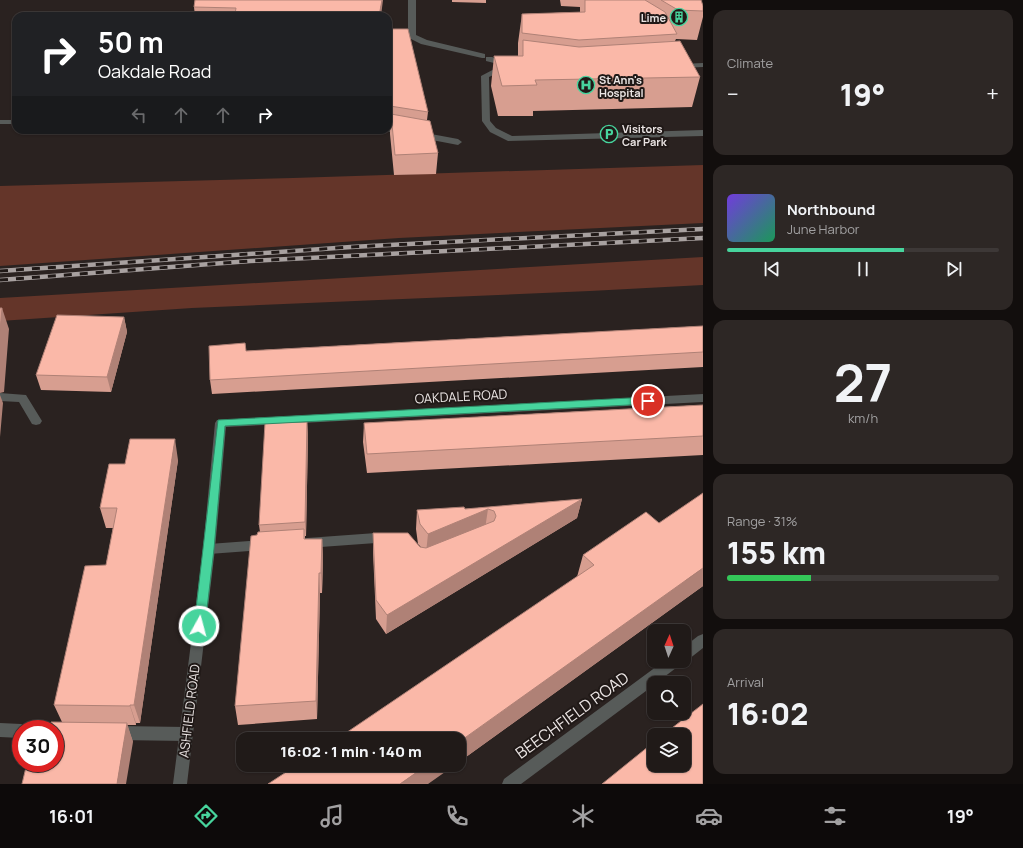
<!DOCTYPE html>
<html lang="en">
<head>
<meta charset="utf-8">
<style>
	body { margin:0; font-family:Manrope,sans-serif; background:#2d2725; color:#f1f3f6; height:100vh; display:flex; flex-direction:column; font-size:15px; white-space:nowrap }
	* { box-sizing:border-box; margin:0 }
	p { font-size:13px; color:#a2a1a2 }
	.icon { flex:none; width:22px; height:22px; fill:none; stroke:currentColor; stroke-width:2; stroke-linecap:round; stroke-linejoin:round }
	.map { position:relative; flex:1; overflow:hidden }
	.panel { display:flex; flex-direction:column; gap:10px; padding:10px; background:#120e0d; width:320px }
	.panel>* { flex:none }
	.guide { position:absolute; left:12px; top:12px; width:380px; height:122px; border-radius:12px; box-shadow:0 1px 3px #0004,0 0 0 1px #3d3837; background:#202124; color:#fff; overflow:hidden }
	.needle { width:26px; rotate:3deg }
	.tools { position:absolute; left:647px; top:624px; display:grid; gap:8px }
	.tools a { display:grid; place-items:center; width:44px; height:44px; border-radius:8px; background:#201a18; box-shadow:0 1px 3px #0004,0 0 0 1px #3d3837; font-size:20px }
	.speed { position:absolute; left:12px; top:720px; display:flex; gap:8px; font-size:20px; font-weight:700; text-align:center }
	.speed>* { display:grid; place-content:center; width:52px; height:52px; border-radius:50%; background:#201a18; box-shadow:0 1px 3px #0004,0 0 0 1px #3d3837; line-height:1 }
	.speed .limit { border:6px solid #d22; background:#fff; color:#111 }
	.pin { position:absolute; display:grid; place-items:center; width:34px; height:34px; color:#fff; margin:-17px; border:2px solid #fff; border-radius:50%; box-shadow:0 1px 4px #0007 }
	.me { position:absolute; width:44px; margin:-22px; rotate:7deg; stroke-linejoin:round; filter:drop-shadow(0 0 3px #0008) }
	.turn { display:flex; align-items:center; gap:14px; height:84px; padding:0 20px; font-size:18px }
	.turn .icon { width:52px; height:52px; stroke-width:2.5 }
	.turn b { display:block; font-size:28px; line-height:34px }
	.lanes { display:flex; align-items:center; height:38px; padding:0 20px; background:#0003; justify-content:center; gap:20px; direction:ltr }
	.lanes .off { opacity:.35 }
	.big { font-size:30px; font-weight:800; line-height:1.1 }
	.panel .widget { flex:1; display:flex; flex-direction:column; justify-content:center; gap:6px; min-width:0; padding:0 14px; border-radius:12px; background:#2d2725 }
	.panel .dial { align-items:center; gap:0 }
	.dial b { font-size:52px; line-height:1 }
	.song { display:flex; align-items:center; gap:12px }
	.cover { width:48px; height:48px; border-radius:6px; background:linear-gradient(135deg,hsl(260 70% 55%),hsl(150 70% 35%)) }
	.played { height:4px; border-radius:2px; background:linear-gradient(90deg,#47d49d 65%,#3d3837 65%) }
	.keys { display:flex; justify-content:space-around; direction:ltr }
	.heat { display:flex; justify-content:space-between; align-items:center; font-size:22px; direction:ltr }
	.charge { height:6px; border-radius:3px; background:linear-gradient(90deg,#34c759 31%,#3d3837 0) }
	.trip { position:absolute; left:236px; top:732px; width:230px; height:40px; border-radius:12px; background:#201a18; box-shadow:0 1px 3px #0004,0 0 0 1px #3d3837; font-weight:800; line-height:40px; text-align:center }
	.dock { display:flex; height:64px; justify-content:space-around; align-items:center; background:#0d0a0a; color:#a2a1a2 }
	.dock .icon { width:28px; height:28px }
	.dock .selected { color:#47d49d }
	.dock b { font-size:18px; color:#f1f3f6 }
	main { display:flex; flex:1; min-height:0 }
	.map>svg:first-child { display:block }
	.green { fill:#643529 }
	.lines { fill:none; stroke-linecap:round; stroke-linejoin:round }
	.service { fill:#575b59; fill-rule:evenodd }
	.minor { fill:#575b59; fill-rule:evenodd }
	.rail-casing { stroke:#a8a1a0; stroke-width:4.5 }
	.rail { stroke:#201917; stroke-width:3; stroke-dasharray:8; stroke-linecap:butt }
	.wall { fill:#d79e90 }
	.shaded-wall { fill:#af8176 }
	.building { fill:#fab8a8; stroke:#af8176 }
	.route { fill:#47d49d; stroke:#2e8a66 }
	.labels { text-anchor:middle; dominant-baseline:central; stroke-width:4; stroke-linejoin:round; paint-order:stroke }
	.far-poi-label { font-size:11px; font-weight:bold; fill:#ebe5e4; stroke:#201917; text-anchor:start }
	.street-label { font-size:13px; fill:#ebe5e4; stroke:#201917 }
	.near-street-label { font-size:16px; fill:#ebe5e4; stroke:#201917 }
</style>
</head>
<body>
<main>
<div class="map">
<svg width="703" height="784" viewBox="0 0 703 784">
	<rect width="100%" height="100%" fill="#2a2220"/>
	<path class="green" d="M 703,165 L 703,223 L 399,238 L 0,266 L 0,186 L 293,178 Z
		M 703,257 L 703,285 L 590,291 L 192,308 L 0,321 L 0,298 Z"/>
	<g class="lines">
		<path class="service" d="M 408,0 L 416,0 L 416,35 L 427,40 L 485,54 L 485,58 L 482,58 L 421,44 L 409,38 L 388,32 L 388,28 L 408,33 Z
			M 486,57 L 492,57 L 511,64 L 509,68 L 489,77 L 490,121 L 496,128 L 512,136 L 703,130 L 703,136 L 508,141 L 490,132 L 482,121 L 481,76 L 502,65 L 486,61 Z
			M 703,63 L 703,67 L 680,68 L 676,66 L 680,64 Z
			M 0,120 L 16,120 L 16,124 L 0,124 Z
			M 388,126 L 458,139 L 462,142 L 458,145 L 385,131 L 388,130 Z
			M 0,393 L 26,395 L 42,421 L 40,424 L 36,425 L 32,424 L 19,402 L 0,401 Z
			M 376,533 L 392,536 L 394,540 L 392,544 L 388,545 L 376,543 L 307,548 L 303,547 L 301,543 L 303,539 L 307,538 Z
			M 264,540 L 268,541 L 270,545 L 268,549 L 264,550 L 209,554 L 205,553 L 203,549 L 205,545 L 209,544 Z
			M 0,723 L 21,724 L 26,726 L 27,729 L 21,729 L 21,738 L 0,737 Z
			M 117,726 L 186,727 L 191,729 L 193,734 L 191,739 L 186,741 L 117,740 L 112,738 L 110,733 L 112,728 Z"/>
		<path class="minor" d="M 703,394 L 703,402 L 226,427 L 215,549 L 187,784 L 173,784 L 203,549 L 215,423 L 217,420 Z
			M 703,634 L 703,648 L 689,659 L 684,661 L 684,647 L 698,636 Z
			M 664,661 L 682,661 L 680,665 L 656,683 L 654,683 L 654,685 L 521,784 L 502,784 L 504,779 Z"/>
		<defs>
			<path id="rail" d="M 0,271 L 351,247 L 703,229
				M 0,280 L 250,261 L 703,238"/>
		</defs>
		<use href="#rail" class="rail-casing"/>
		<use href="#rail" class="rail"/>
	</g>
	<path class="wall" d="M 195,0 L 381,16 L 195,16 L 194,7 Z
		M 452,0 L 486,0 L 486,3 L 452,2 Z
		M 560,0 L 701,0 L 703,6 L 703,17 L 697,40 L 676,39 L 675,41 L 700,77 L 692,107 L 533,111 L 533,116 L 498,116 L 491,86 L 494,56 L 518,56 L 518,43 L 522,14 L 580,12 L 580,7 L 561,6 Z
		M 388,29 L 428,112 L 427,120 L 438,153 L 436,174 L 394,175 L 390,134 L 390,125 L 389,125 L 389,119 L 388,119 Z
		M 124,317 L 127,332 L 111,392 L 41,390 L 36,375 Z
		M 703,326 L 703,367 L 212,394 L 210,380 L 245,343 L 246,351 Z
		M 703,405 L 703,455 L 367,473 L 363,442 L 364,423 Z
		M 307,422 L 308,437 L 306,536 L 305,536 L 305,539 L 322,539 L 323,559 L 322,593 L 320,593 L 317,719 L 238,725 L 235,706 L 257,535 L 260,532 L 259,525 Z
		M 178,460 L 140,723 L 136,723 L 136,725 L 127,725 L 133,742 L 62,722 L 54,705 L 106,565 L 113,528 L 106,528 L 100,508 L 125,464 Z
		M 582,499 L 577,518 L 386,634 L 376,619 L 373,552 L 373,533 L 421,547 L 418,544 L 416,529 L 417,510 L 465,509 Z
		M 583,555 L 703,586 L 459,762 L 459,739 L 577,577 Z"/>
	<path class="shaded-wall" d="M 382,0 L 383,0 L 381,16 L 379,16 Z
		M 2,308 L 9,329 L 4,392 L 0,393 L 0,332 Z
		M 124,317 L 127,332 L 111,392 L 107,377 Z
		M 0,395 L 3,403 L 0,437 Z
		M 307,422 L 308,437 L 306,536 L 305,522 Z
		M 175,439 L 178,460 L 140,723 L 134,705 Z
		M 582,499 L 577,518 L 386,634 L 387,615 Z
		M 488,509 L 485,529 L 426,553 L 428,534 Z
		M 322,539 L 323,559 L 322,593 L 321,573 Z
		M 703,568 L 703,586 L 459,762 L 459,742 Z
		M 319,573 L 320,593 L 317,719 L 316,701 Z
		M 130,705 L 136,723 L 136,725 L 130,706 Z
		M 127,723 L 133,742 L 126,784 L 117,784 Z
		M 427,765 L 455,765 L 428,784 L 400,784 Z"/>
	<path class="building" d="M 195,0 L 382,0 L 379,16 L 238,16 L 239,14 L 235,14 L 236,8 L 194,7 Z
		M 585,0 L 645,0 L 665,12 L 677,34 L 579,40 L 522,33 L 522,14 L 585,12 Z
		M 661,0 L 701,0 L 703,6 L 703,11 L 678,10 Z
		M 388,29 L 408,29 L 428,112 L 390,106 L 389,100 L 388,100 Z
		M 523,40 L 579,47 L 680,41 L 700,77 L 535,80 L 537,85 L 502,86 L 494,56 L 523,56 Z
		M 391,114 L 430,121 L 438,153 L 395,155 Z
		M 0,308 L 2,308 L 0,332 Z
		M 57,315 L 124,317 L 107,377 L 36,375 Z
		M 703,326 L 703,352 L 210,380 L 209,346 L 245,343 L 246,351 Z
		M 703,405 L 703,436 L 367,454 L 364,423 Z
		M 307,422 L 305,522 L 259,525 L 265,423 Z
		M 130,439 L 175,439 L 134,705 L 130,705 L 130,706 L 54,705 L 85,566 L 106,565 L 117,508 L 100,508 L 109,464 L 125,464 Z
		M 703,493 L 703,568 L 459,742 L 459,739 L 337,739 L 594,565 L 583,555 L 646,512 L 659,523 Z
		M 582,499 L 387,615 L 376,600 L 373,533 L 408,533 L 420,547 L 426,548 L 494,521 L 496,516 L 494,511 L 488,509 L 428,534 L 420,524 L 417,510 L 464,507 L 465,509 Z
		M 304,529 L 304,539 L 322,539 L 321,573 L 319,573 L 316,701 L 235,706 L 251,536 L 257,535 L 258,532 Z
		M 703,704 L 703,784 L 602,784 L 654,742 L 654,765 L 684,765 L 684,735 L 663,735 Z
		M 51,722 L 127,723 L 117,784 L 22,784 L 27,763 L 55,763 L 55,729 L 49,729 Z
		M 297,765 L 427,765 L 400,784 L 268,784 Z"/>
	<path class="route" d="M 648,397 L 652,401 L 648,404 L 225,426 L 214,549 L 205,626 L 203,629 L 199,631 L 195,629 L 194,626 L 218,420 Z"/>
	<defs>
		<symbol id="building-ring" viewBox="-11 -11 22 22"><circle r="9.5" fill="#201917" stroke="#47d49d" stroke-width="1.5"/><path d="M-4-6H4V6H1V3H-1V6H-4ZM-2.5-4.3h1.7v1.8h-1.7ZM.8-4.3h1.7v1.8H.8ZM-2.5-1h1.7V.8h-1.7ZM.8-1h1.7V.8H.8Z" fill="#47d49d"/></symbol>
		<symbol id="hospital-ring" viewBox="-11 -11 22 22"><circle r="9.5" fill="#201917" stroke="#47d49d" stroke-width="1.5"/><path d="M-5-5h3v3.5h4V-5h3V5h-3V1.5h-4V5h-3Z" fill="#47d49d"/></symbol>
		<symbol id="parking-ring" viewBox="-11 -11 22 22"><circle r="9.5" fill="#201917" stroke="#47d49d" stroke-width="1.5"/><path d="M-3.5-5.5H1a3.5 3.5 0 0 1 0 7H-1V5.5H-3.5ZM-1-3.4V-.6H.8a1.4 1.4 0 0 0 0-2.8Z" fill="#47d49d"/></symbol>
	</defs>
	<g fill-rule="evenodd">
		<use href="#building-ring" x="669" y="7" width="20" height="20"/>
		<use href="#hospital-ring" x="576" y="75" width="20" height="20"/>
		<use href="#parking-ring" x="599" y="124" width="20" height="20"/>
	</g>
	<g class="labels">
		<g class="far-poi-label">
			<text x="666" y="17" text-anchor="end">Lime</text>
			<text x="599" y="79">St Ann's<tspan x="599" dy="13">Hospital</tspan></text>
			<text x="622" y="128">Visitors<tspan x="622" dy="13">Car Park</tspan></text>
		</g>
		<g class="street-label">
			<text transform="translate(461 396) rotate(-3)">OAKDALE ROAD</text>
			<text transform="translate(189 711) rotate(-83)">ASHFIELD ROAD</text>
		</g>
		<g class="near-street-label">
			<text transform="translate(572 715) rotate(-36)">BEECHFIELD ROAD</text>
		</g>
	</g>
</svg>
<div class="tools">
<a><svg class="needle" viewBox="-14 -14 28 28"><path d="M0-13l5 13h-10z" fill="#e53935"/><path d="M0 13l5-13h-10z" fill="#a2a1a2"/></svg></a>
<a><svg class="icon" aria-label="search" viewBox="0 0 24 24"><circle cx="10" cy="10" r="6"/><path d="M15 15l6 6"/></svg></a>
<a><svg class="icon" aria-label="layers" viewBox="0 0 24 24"><path d="M12 4l9 5-9 5-9-5zM3 14l9 5 9-5"/></svg></a>
</div>
<div class="speed"><div class="limit">30</div></div>
<div class="pin" style="left:648px;top:401px;background:#d93025"><svg class="icon" aria-label="arrive" viewBox="0 0 24 24"><path d="M6 21V4h12l-3 4 3 4H6"/></svg></div>
<svg class="me" style="left:199px;top:626px" viewBox="-20 -20 40 40"><circle r="17" fill="#47d49d" stroke="#fff" stroke-width="3"/><path d="M0-11L8 9 0 5-8 9z" fill="#fff"/></svg>
<div class="trip">16:02 · 1 min · 140 m</div>
<div class="guide">
<div class="turn"><svg class="icon" aria-label="right" viewBox="0 0 24 24"><path d="M7 20v-9h11M14 6l5 5-5 5"/></svg><div><b>50 m</b>Oakdale Road</div></div>
<div class="lanes"><svg class="icon off" aria-label="left" viewBox="0 0 24 24"><path d="M17 20v-9H6M10 6l-5 5 5 5"/></svg><svg class="icon off" aria-label="ahead" viewBox="0 0 24 24"><path d="M12 20V5M6 11l6-6 6 6"/></svg><svg class="icon off" aria-label="ahead" viewBox="0 0 24 24"><path d="M12 20V5M6 11l6-6 6 6"/></svg><svg class="icon" aria-label="right" viewBox="0 0 24 24"><path d="M7 20v-9h11M14 6l5 5-5 5"/></svg></div>
</div>
</div>
<section class="panel">
<div class="widget"><p>Climate</p>
<div class="heat"><a>−</a><b class="big">19°</b><a>+</a></div>
</div>
<div class="widget">
<div class="song"><i class="cover"></i><div><b>Northbound</b><p>June Harbor</p></div></div>
<div class="played"></div>
<div class="keys"><svg class="icon" aria-label="previous" viewBox="0 0 24 24"><path d="M18 5L8 12l10 7zM5 5v14"/></svg><svg class="icon" aria-label="pause" viewBox="0 0 24 24"><path d="M8 5v14M16 5v14"/></svg><svg class="icon" aria-label="next" viewBox="0 0 24 24"><path d="M6 5l10 7-10 7zM19 5v14"/></svg></div>
</div>
<div class="widget dial"><b>27</b><p>km/h</p></div>
<div class="widget"><p>Range · 31%</p><b class="big">155 km</b><div class="charge"></div></div>
<div class="widget"><p>Arrival</p><b class="big">16:02</b></div>
</section>
</main>
<nav class="dock">
<b>16:01</b>
<svg class="icon selected" aria-label="directions" viewBox="0 0 24 24"><path d="M12 3l9 9-9 9-9-9zM9 14v-3h6M13 9l2 2-2 2"/></svg>
<svg class="icon" aria-label="music" viewBox="0 0 24 24"><path d="M9 18V5l10-2v13"/><circle cx="6" cy="18" r="3"/><circle cx="16" cy="16" r="3"/></svg>
<svg class="icon" aria-label="phone" viewBox="0 0 24 24"><path d="M5 4h4l2 5-3 2q2 4 5 5l2-3 5 2v4C11 20 4 13 5 4z"/></svg>
<svg class="icon" aria-label="climate" viewBox="0 0 24 24"><path d="M12 3v18M4 7l16 10M4 17L20 7"/></svg>
<svg class="icon" aria-label="car" viewBox="0 0 24 24"><path d="M5 17H2v-5l4-1 3-4h7l3 4 3 1v5h-3M9 17h6M6 11h13"/><circle cx="7" cy="17" r="2"/><circle cx="17" cy="17" r="2"/></svg>
<svg class="icon" aria-label="filters" viewBox="0 0 24 24"><path d="M4 7h16M4 17h16"/><circle cx="9" cy="7" r="2"/><circle cx="15" cy="17" r="2"/></svg>
<b>19°</b>
</nav>
</body>
</html>
